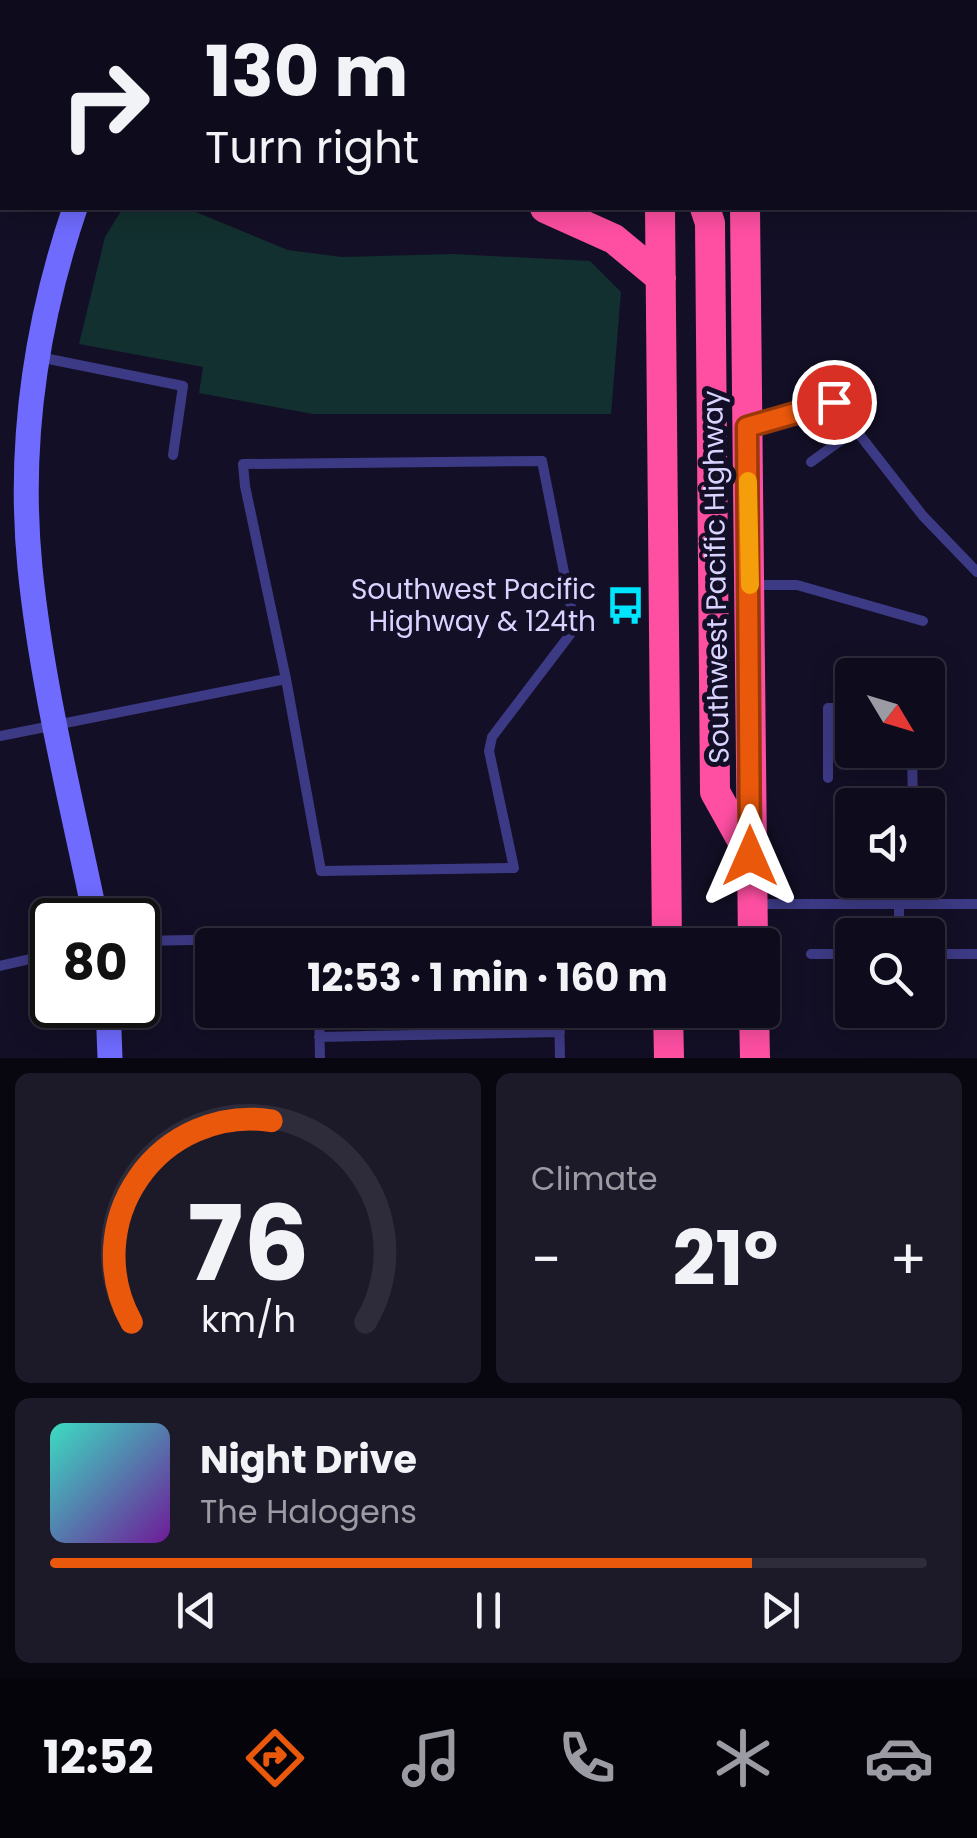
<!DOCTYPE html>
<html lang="en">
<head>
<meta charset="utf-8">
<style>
	body { margin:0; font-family:Poppins,sans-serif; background:#1c1929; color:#f1f3f6; height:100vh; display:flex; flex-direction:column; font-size:38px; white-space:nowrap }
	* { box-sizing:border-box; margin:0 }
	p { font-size:32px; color:#9b9ba3 }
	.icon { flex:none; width:55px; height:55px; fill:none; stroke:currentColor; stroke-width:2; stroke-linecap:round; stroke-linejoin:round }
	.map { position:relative; height:1058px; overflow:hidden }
	.panel { display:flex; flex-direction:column; gap:15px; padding:15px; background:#08060f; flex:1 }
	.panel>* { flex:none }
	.top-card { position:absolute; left:0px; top:0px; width:978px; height:210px; box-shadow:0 5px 25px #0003,0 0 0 2px #2e2b3b; background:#0e0b1c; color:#f1f3f6; overflow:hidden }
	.needle { width:65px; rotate:128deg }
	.controls { position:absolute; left:835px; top:658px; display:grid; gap:20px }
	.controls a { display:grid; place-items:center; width:110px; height:110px; border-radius:10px; background:#0e0b1c; box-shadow:0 5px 25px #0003,0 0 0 2px #2e2b3b; font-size:50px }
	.speed { position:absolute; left:30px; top:898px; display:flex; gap:20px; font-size:50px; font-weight:700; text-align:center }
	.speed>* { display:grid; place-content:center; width:130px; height:130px; border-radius:50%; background:#0e0b1c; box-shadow:0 5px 25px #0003,0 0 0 2px #2e2b3b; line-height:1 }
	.speed .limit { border:5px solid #111; border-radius:15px; background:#fff; color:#111 }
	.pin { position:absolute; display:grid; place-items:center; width:85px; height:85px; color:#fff; margin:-42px; border:5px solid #fff; border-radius:50%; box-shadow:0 2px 10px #0007 }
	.me { position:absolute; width:110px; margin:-55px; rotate:0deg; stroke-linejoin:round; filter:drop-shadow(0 0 8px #0008) }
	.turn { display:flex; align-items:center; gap:35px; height:210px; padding:0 40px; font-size:45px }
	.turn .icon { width:130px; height:130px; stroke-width:2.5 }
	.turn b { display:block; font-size:70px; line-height:85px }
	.big { font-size:75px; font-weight:700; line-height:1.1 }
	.panel .card { flex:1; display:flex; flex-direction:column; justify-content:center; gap:15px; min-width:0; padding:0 35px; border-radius:15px; background:#1c1929 }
	.panel .dial { align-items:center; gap:0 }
	.dial svg { height:260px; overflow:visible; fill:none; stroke:#2e2b3b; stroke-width:7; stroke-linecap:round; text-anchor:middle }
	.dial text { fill:#f1f3f6; stroke:none }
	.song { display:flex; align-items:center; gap:30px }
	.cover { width:120px; height:120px; border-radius:15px; background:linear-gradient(135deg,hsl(170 70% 55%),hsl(280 70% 35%)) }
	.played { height:10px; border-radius:5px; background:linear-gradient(90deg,#ea580c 80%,#2e2b3b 80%) }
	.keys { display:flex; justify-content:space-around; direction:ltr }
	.heat { display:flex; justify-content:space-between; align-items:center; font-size:55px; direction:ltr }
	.panel .tiles { flex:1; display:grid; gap:15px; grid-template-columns:1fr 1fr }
	.card:last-child { grid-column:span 2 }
	.trip { position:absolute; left:195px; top:928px; width:585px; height:100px; border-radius:10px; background:#0e0b1c; box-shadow:0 5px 25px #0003,0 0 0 2px #2e2b3b; font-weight:700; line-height:100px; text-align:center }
	.tab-bar { display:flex; height:160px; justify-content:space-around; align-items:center; background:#06040b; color:#9b9ba3 }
	.tab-bar .icon { width:70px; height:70px }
	.tab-bar .on { color:#ea580c }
	.tab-bar b { font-size:45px; color:#f1f3f6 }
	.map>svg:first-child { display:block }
	.green { fill:#12302f }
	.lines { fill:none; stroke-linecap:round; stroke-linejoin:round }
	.lane { stroke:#3d3a85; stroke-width:10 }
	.secondary { stroke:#6f6bff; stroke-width:25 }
	.primary { stroke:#c25bff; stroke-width:25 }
	.highway { stroke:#ff4fa3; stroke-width:30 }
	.route-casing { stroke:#983908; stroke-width:25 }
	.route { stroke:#ea580c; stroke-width:18 }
	.slow { stroke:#f59e0b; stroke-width:18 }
	.labels { text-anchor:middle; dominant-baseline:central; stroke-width:10; stroke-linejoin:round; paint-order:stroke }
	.street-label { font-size:28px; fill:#d9d4ff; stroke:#130f26 }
	.poi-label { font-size:28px; fill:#d9d4ff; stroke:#130f26; text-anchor:end }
</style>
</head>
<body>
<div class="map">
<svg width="977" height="1058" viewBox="0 0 977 1058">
	<rect width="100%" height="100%" fill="#130f26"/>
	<path class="green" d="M 0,0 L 452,0 L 455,2 L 2,2 L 2,29 Z
		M 123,208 L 186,208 L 288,250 L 342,257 L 453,254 L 590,261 L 621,292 L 611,414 L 313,414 L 199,393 L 203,367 L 79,344 L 105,237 Z"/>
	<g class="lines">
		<path class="lane" d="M 39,357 L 183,386 L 173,455
			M 751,426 L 834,402 L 923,516 L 977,572
			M 542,461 L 575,628 L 492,737 L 489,751 L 514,868 L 321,871 L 286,679 L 245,486 L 243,464 Z
			M 811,462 L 855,430
			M 754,585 L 797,585 L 923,621
			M 0,736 L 286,679
			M 912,750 L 913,805
			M 828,778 L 828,708 L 852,708
			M 913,880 L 913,904
			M 758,904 L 977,904
			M 899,935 L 899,904
			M 138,941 L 301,938 L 310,945
			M 811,954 L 852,954
			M 928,954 L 977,954
			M 0,966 L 52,954
			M 319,1010 L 320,1058
			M 559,1010 L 560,1058
			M 319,1037 L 560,1032"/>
		<path class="secondary" d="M 75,208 C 36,323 18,446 30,568 C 42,687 72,804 96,920
			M 108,1005 L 110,1058"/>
		<path class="primary" d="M 0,61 L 2,62
			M 0,103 L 2,104"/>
		<path class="highway" d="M 658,0 L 658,2
			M 744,0 L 744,2
			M 545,208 L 614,239 L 661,278
			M 660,208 L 667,945
			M 705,208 L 710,223 L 715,792 L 749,853
			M 745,208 L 753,945
			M 668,1010 L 669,1058
			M 754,1010 L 755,1058"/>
	</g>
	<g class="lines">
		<defs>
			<path id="route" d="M 750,856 L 747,427 L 834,402"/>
		</defs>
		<use href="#route" class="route-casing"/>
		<use href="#route" class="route"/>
		<path class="slow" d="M 748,481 L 750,585"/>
	</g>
	<defs>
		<symbol id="bus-bare" viewBox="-9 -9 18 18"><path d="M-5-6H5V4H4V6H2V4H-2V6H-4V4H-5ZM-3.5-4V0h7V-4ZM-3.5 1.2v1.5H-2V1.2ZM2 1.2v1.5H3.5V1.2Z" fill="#00e5ff" stroke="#130f26" stroke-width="2.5" paint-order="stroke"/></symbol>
	</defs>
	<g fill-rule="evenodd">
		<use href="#bus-bare" x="598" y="578" width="55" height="55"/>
	</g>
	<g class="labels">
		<g class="street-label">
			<text transform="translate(716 577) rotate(-91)">Southwest Pacific Highway</text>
		</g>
		<g class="poi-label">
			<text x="596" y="589">Southwest Pacific<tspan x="596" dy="32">Highway &amp; 124th</tspan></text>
		</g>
	</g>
</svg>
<div class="controls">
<a><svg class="needle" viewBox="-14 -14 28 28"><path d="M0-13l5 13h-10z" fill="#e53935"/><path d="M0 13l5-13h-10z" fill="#9b9ba3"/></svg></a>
<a><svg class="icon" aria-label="sound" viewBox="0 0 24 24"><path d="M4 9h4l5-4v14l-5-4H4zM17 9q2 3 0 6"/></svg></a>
<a><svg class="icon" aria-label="search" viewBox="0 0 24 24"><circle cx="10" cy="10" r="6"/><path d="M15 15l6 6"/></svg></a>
</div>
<div class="speed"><div class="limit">80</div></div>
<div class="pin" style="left:834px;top:402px;background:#d93025"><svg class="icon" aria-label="arrive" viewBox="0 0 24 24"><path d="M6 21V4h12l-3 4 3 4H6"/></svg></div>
<svg class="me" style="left:750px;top:856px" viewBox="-20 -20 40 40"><path d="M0-17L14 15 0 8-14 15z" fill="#ea580c" stroke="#fff" stroke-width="4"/></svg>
<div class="trip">12:53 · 1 min · 160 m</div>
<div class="top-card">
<div class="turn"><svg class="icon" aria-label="right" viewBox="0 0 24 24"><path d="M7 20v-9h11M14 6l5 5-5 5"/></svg><div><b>130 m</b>Turn right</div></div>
</div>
</div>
<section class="panel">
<div class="tiles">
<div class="card dial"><svg viewBox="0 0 100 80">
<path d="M14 69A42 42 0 1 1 86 69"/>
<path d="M14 69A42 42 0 0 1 57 7" stroke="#ea580c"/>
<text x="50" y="56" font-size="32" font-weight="700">76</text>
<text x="50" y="72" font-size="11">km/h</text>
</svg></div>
<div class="card"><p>Climate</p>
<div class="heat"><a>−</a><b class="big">21°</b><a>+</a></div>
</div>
<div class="card">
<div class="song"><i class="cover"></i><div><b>Night Drive</b><p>The Halogens</p></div></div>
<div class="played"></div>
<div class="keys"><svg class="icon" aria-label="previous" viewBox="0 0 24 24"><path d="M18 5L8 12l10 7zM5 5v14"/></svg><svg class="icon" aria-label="pause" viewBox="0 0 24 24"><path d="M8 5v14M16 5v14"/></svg><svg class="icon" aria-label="next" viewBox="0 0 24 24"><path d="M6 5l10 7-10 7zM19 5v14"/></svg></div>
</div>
</div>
</section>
<nav class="tab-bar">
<b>12:52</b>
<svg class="icon on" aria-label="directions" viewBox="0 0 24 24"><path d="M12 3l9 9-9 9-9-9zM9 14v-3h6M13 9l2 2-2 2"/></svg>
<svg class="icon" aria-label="music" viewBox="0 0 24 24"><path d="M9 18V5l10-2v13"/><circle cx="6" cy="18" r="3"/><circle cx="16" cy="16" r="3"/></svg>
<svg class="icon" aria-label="phone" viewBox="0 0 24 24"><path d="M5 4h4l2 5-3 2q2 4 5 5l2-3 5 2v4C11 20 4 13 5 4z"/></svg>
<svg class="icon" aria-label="climate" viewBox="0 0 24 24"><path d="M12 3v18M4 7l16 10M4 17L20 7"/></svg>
<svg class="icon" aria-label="car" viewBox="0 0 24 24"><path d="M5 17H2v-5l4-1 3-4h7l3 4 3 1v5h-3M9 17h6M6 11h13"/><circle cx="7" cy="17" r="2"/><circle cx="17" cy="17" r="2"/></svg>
</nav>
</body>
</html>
